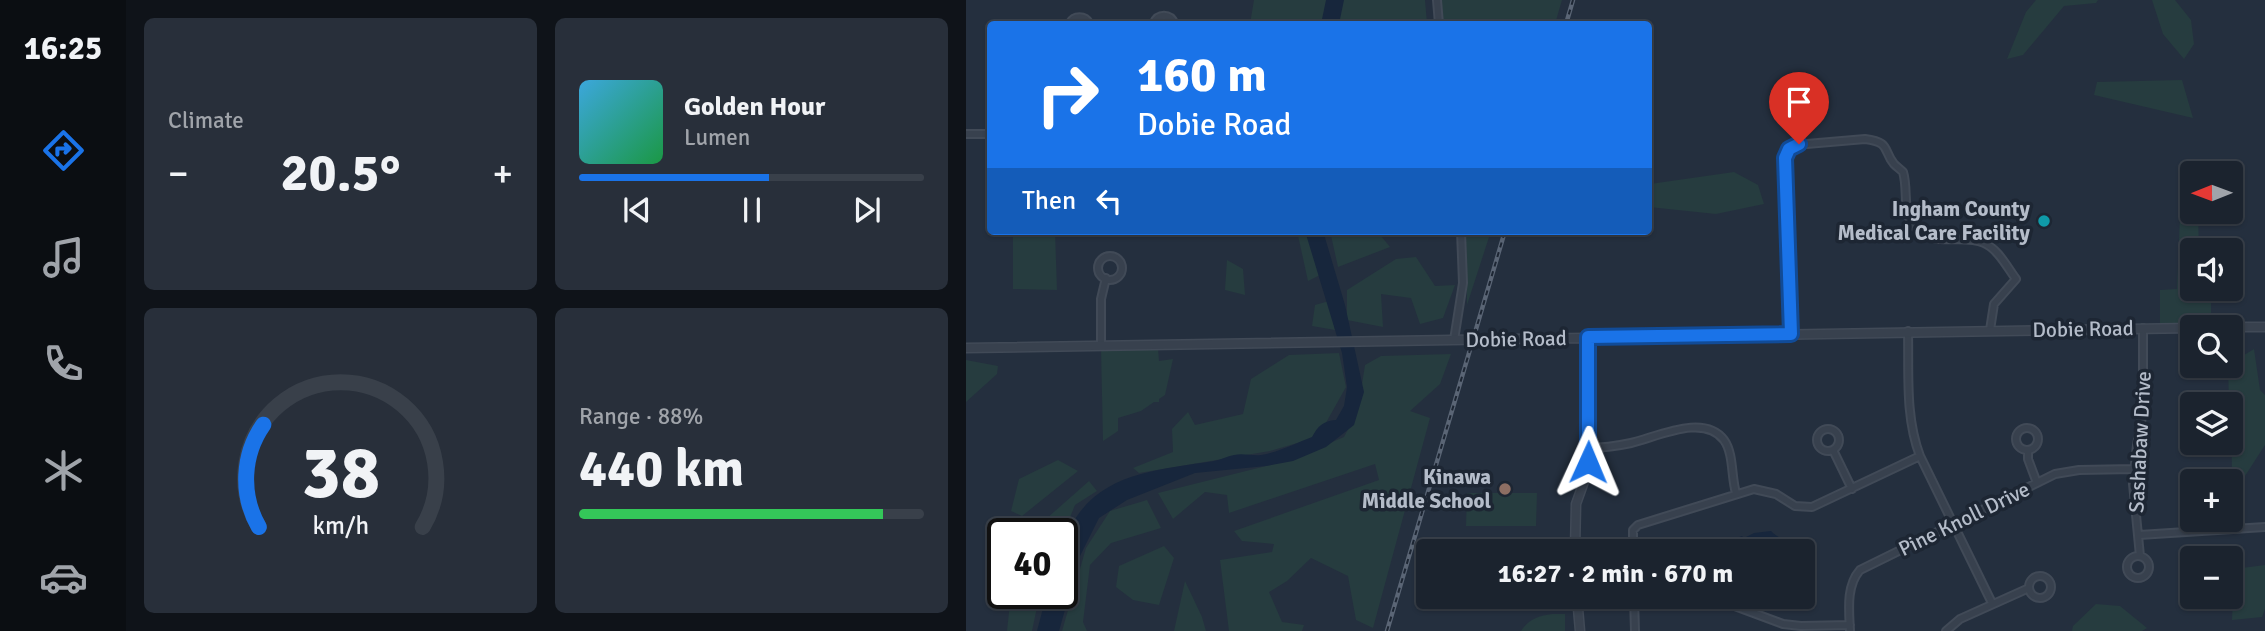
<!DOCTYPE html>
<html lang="en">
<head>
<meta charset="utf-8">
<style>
	body { margin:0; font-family:Signika,sans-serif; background:#282f3a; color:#f1f3f6; height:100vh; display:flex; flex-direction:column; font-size:26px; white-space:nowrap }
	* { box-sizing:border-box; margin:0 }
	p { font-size:23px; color:#a0a4aa }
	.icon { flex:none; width:38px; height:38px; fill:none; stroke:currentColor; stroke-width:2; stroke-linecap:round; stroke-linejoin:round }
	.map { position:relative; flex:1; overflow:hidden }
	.sheet { display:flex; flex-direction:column; gap:18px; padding:18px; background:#0f1319; width:840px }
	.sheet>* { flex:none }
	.top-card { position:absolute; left:21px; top:21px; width:665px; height:214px; border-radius:7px; box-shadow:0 2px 5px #0004,0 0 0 2px #39404a; background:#1a73e8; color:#fff; overflow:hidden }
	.needle { width:46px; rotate:269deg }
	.buttons { position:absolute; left:1214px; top:161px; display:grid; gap:14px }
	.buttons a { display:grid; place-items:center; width:63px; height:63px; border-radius:7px; background:#1b232e; box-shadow:0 2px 5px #0004,0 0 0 2px #39404a; font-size:35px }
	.speed { position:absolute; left:21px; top:518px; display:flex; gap:14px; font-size:35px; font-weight:700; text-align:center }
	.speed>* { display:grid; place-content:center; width:91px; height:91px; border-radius:50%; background:#1b232e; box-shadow:0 2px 5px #0004,0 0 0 2px #39404a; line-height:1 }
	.speed .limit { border:4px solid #111; border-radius:10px; background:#fff; color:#111 }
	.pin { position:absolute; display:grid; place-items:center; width:60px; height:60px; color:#fff; margin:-72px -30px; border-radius:50% 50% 50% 0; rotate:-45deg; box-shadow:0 0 7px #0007 }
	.pin .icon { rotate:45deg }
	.me { position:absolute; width:77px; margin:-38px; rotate:1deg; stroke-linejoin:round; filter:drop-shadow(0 0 5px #0008) }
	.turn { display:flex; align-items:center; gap:24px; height:147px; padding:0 35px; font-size:32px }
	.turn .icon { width:91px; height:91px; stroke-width:2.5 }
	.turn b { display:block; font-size:49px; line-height:60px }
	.then { display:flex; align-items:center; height:66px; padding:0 35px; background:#0003; gap:14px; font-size:26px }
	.big { font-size:52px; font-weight:800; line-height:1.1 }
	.sheet .widget { flex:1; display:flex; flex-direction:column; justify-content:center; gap:10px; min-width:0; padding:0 24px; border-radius:10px; background:#282f3a }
	.sheet .dial { align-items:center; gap:0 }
	.dial svg { height:182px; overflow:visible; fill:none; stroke:#39404a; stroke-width:7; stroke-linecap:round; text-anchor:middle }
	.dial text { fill:#f1f3f6; stroke:none }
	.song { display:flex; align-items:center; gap:21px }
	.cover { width:84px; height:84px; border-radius:10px; background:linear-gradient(135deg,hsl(200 70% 55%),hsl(140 70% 35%)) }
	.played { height:7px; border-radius:4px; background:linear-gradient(90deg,#1a73e8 55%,#39404a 55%) }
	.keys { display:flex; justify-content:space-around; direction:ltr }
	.heat { display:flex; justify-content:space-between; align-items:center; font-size:38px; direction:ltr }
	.charge { height:10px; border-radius:5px; background:linear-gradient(90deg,#34c759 88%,#39404a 0) }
	.sheet .tiles { flex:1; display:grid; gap:18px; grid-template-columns:repeat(2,1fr) }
	.trip { position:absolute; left:450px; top:539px; width:399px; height:70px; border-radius:7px; background:#1b232e; box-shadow:0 2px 5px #0004,0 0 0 2px #39404a; font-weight:800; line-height:70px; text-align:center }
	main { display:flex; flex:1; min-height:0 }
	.menu { display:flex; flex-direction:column; width:126px; justify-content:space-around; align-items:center; background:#0b0e12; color:#a0a4aa }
	.menu .icon { width:49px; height:49px }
	.menu .current { color:#1a73e8 }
	.menu b { font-size:32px; color:#f1f3f6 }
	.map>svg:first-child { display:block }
	.green { fill:#263c3f }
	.water { fill:#17263c }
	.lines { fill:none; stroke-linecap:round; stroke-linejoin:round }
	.minor-casing { stroke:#414a57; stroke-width:10 }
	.tertiary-casing { stroke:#414a57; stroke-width:11 }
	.minor { stroke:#38414e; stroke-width:6 }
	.tertiary { stroke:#38414e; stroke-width:8 }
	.rail-casing { stroke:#5a6575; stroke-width:4.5 }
	.rail { stroke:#1d2633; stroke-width:2; stroke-dasharray:5; stroke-linecap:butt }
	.route-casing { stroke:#114b97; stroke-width:18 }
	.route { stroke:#1a73e8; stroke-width:12 }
	.culture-dot { fill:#0f9aa8; stroke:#1d2633; stroke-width:2.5 }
	.education-dot { fill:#8d6e63; stroke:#1d2633; stroke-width:2.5 }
	.labels { text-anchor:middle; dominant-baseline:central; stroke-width:7; stroke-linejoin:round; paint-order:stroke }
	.poi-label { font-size:21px; font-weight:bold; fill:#b4bcc9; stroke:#1d2633; text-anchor:end }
	.street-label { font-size:21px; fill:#b4bcc9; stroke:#1d2633 }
</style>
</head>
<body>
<main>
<nav class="menu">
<b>16:25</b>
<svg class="icon current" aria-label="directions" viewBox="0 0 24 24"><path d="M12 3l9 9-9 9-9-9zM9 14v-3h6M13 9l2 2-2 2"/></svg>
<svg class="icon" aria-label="music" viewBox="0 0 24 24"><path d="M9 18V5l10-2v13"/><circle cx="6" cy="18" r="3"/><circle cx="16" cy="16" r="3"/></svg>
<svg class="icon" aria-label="phone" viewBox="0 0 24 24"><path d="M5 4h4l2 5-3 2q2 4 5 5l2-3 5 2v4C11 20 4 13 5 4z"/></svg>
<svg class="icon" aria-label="climate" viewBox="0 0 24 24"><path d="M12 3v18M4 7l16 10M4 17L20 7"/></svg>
<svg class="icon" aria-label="car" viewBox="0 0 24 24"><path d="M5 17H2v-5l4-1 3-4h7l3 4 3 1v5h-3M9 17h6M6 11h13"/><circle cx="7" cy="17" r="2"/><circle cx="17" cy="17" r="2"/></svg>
</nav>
<section class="sheet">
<div class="tiles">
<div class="widget"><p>Climate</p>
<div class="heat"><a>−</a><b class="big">20.5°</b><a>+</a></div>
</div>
<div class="widget">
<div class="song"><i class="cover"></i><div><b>Golden Hour</b><p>Lumen</p></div></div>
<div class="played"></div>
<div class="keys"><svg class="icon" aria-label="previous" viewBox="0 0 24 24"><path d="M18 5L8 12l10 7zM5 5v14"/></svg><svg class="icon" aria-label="pause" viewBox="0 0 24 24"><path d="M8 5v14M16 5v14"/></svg><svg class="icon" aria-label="next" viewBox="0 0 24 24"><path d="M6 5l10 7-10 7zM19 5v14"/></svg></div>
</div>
<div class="widget dial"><svg viewBox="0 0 100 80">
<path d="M14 69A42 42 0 1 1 86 69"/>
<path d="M14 69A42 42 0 0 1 16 24" stroke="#1a73e8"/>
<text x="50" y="56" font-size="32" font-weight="700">38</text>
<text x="50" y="72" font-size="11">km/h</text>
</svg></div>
<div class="widget"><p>Range · 88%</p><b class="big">440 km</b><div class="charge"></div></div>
</div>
</section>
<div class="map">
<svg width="1299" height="631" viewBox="0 0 1299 631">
	<rect width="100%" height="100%" fill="#242f3e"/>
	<path class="green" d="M 288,0 L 459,0 L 461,23 L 399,19 L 398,24 L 284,24 Z
		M 474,0 L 596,0 L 589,24 L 477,24 Z
		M 1070,0 L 1132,0 L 1130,3 L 1098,6 L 1057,55 L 1041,59 L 1060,12 Z
		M 1186,0 L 1209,0 L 1225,20 L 1228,44 L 1218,59 L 1197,34 Z
		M 1216,80 L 1227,118 L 1128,95 L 1131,82 Z
		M 1231,162 L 1231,173 L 1227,173 L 1227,212 L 1232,212 L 1233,250 L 1227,250 L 1227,289 L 1245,289 L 1245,324 L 1194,325 L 1194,290 L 1211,289 L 1216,167 Z
		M 768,172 L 792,185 L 798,204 L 750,214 L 683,207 L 684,184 Z
		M 47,231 L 89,231 L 91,290 L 47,289 Z
		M 331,231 L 341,231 L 354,275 L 342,281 Z
		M 364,231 L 411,231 L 424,247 L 372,267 Z
		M 500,231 L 525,231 L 501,305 Z
		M 450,257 L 469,286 L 489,285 L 477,318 L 454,324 L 445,298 L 415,294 L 417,327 L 381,320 L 381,290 L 430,259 Z
		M 261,260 L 277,269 L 279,295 L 259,290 Z
		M 363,301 L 369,330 L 346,326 L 349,305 Z
		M 192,348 L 193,361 L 207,359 L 199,395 L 193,399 L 193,402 L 188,402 L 175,411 L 152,418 L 152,431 L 137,441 L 135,349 Z
		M 1288,349 L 1294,390 L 1299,395 L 1299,445 L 1279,476 L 1266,474 L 1265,404 L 1263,404 L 1262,366 L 1265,366 L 1265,363 Z
		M 373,353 L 380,387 L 352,437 L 304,451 L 173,473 L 167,468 L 207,452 L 206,429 L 222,412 L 229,425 L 277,414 L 285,379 L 323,355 Z
		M 485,354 L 474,384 L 444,411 L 464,418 L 407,628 L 390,620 L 382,576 L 345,558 L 321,581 L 303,592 L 316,622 L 338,625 L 336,631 L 263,631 L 254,560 L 306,552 L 308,544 L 276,541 L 268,531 L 413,480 L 409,464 L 263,513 L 261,495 L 239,492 L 207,519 L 192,493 L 324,460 L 378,437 L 392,410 L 399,365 L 415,356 Z
		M 0,360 L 32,366 L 31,374 L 0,402 Z
		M 92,460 L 112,471 L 56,516 L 45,511 L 53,479 Z
		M 123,481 L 131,491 L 109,505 L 96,537 L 96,534 L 63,534 Z
		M 501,493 L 571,493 L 570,526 L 500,526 Z
		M 181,500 L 195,528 L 145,543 L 124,565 L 117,622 L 121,631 L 96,631 L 120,548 L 144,511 Z
		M 198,546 L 208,558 L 193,605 L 167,600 L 150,587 L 153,566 Z
		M 1299,565 L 1299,609 L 1296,617 L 1266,620 L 1268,569 Z
		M 219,581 L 236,617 L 240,631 L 208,631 Z
		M 45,593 L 74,593 L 66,631 L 41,631 Z
		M 1130,604 L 1154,606 L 1181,628 L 1176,631 L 1106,631 L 1107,626 Z
		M 586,614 L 599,614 L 599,631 L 555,631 C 563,619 572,616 586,614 Z"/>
	<path class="water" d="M 360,0 L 378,0 L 373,24 L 355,24 Z
		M 339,231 L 357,231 L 379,305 L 398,392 L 388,425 L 360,447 L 327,461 L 300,466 L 229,473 L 161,500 L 133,518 L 114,556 L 93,631 L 71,631 L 81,593 L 96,593 C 96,578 93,559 97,545 C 121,473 185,471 248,461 C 255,460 261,456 268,455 C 277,453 286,456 295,455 C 313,452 330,443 346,437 C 352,426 357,421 370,420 L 378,406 L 381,387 L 376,353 Z
		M 805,531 C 816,542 835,546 842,560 L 839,574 L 837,576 L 836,551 L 755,551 L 756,544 L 776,536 L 778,538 L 788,533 Z"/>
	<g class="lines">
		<defs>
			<path id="minor" d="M 471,0 L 473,24
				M 103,24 C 108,15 119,15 124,24
				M 187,24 C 192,13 204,13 209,24
				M 0,134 L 24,134
				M132 268a12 12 0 1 1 24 0a12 12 0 1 1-24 0Z
				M 942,331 C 943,373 939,417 954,456 L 1026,603
				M 825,334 L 820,155 L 829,145 L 899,139 C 925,142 917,151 928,164 C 931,167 934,169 937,172 C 942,188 937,206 944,220 C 961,252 993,232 1018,243 C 1032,249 1041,267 1050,279 L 1028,304 L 1024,330
				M 488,340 L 497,283 L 495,231
				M 135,346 L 135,299 L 140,278
				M1050 439a11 11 0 1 1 22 0a11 11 0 1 1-22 0Z
				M851 440a11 11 0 1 1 22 0a11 11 0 1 1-22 0Z
				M 622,448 C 637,448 651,446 665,443 C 691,437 738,413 758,440 C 768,454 765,477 770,493
				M 867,450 L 886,489
				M 1062,450 L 1062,459 L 1071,483
				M 1173,535 L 1299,527
				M 667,551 L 667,530 L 672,525 L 788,489 L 810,494 L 829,506 L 846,507 L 954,456
				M 1174,556 L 1167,484 L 1171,445 L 1177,411 L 1177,328
				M1161 567a11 11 0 1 1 22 0a11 11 0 1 1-22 0Z
				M1063 587a11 11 0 1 1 22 0a11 11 0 1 1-22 0Z
				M 668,597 L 669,631
				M 668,606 L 766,605 L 817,624 L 835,626 L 884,625
				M 884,631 C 883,610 880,586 894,570 L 1089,474 L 1113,470 L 1168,469
				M 980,631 L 994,619 L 1063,588"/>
			<path id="tertiary" d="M 1260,327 L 1299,327
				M 0,348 L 1227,328
				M 609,551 L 610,504 L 620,476 L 622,462 L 622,337
				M 611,597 L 614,631"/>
		</defs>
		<use href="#minor" class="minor-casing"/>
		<use href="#tertiary" class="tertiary-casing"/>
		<use href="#minor" class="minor"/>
		<use href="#tertiary" class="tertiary"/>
		<defs>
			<path id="rail" d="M 600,24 L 607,0
				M 421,631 L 539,231"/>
		</defs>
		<use href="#rail" class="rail-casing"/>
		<use href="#rail" class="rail"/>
	</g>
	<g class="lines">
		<defs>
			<path id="route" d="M 622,462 L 622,337 L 825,334 L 819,158 L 823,149 L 833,144"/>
		</defs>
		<use href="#route" class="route-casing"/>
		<use href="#route" class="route"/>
	</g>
	<circle class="culture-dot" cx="1078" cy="221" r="7"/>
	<circle class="education-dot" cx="539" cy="489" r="7"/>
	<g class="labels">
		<g class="poi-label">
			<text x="1064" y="209">Ingham County<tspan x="1064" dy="24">Medical Care Facility</tspan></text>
			<text x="525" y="477">Kinawa<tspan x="525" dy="24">Middle School</tspan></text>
		</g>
		<g class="street-label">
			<text transform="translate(1117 329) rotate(-1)">Dobie Road</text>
			<text transform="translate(550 339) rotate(-1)">Dobie Road</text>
			<text transform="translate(1174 442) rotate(-87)">Sashabaw Drive</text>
			<text transform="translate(998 519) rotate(-26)">Pine Knoll Drive</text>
		</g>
	</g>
</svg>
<div class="buttons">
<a><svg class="needle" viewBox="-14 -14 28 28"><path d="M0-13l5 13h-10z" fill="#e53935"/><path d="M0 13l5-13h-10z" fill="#a0a4aa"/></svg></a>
<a><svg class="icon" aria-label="sound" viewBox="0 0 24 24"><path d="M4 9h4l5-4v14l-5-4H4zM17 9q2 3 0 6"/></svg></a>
<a><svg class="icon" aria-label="search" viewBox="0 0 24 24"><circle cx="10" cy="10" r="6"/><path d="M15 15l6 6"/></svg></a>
<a><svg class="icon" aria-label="layers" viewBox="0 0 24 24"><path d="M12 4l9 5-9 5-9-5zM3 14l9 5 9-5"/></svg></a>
<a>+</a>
<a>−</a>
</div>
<div class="speed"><div class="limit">40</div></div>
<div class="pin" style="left:833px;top:144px;background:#d93025"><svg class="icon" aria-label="arrive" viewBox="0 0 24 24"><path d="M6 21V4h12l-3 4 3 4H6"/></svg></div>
<svg class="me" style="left:622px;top:462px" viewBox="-20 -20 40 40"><path d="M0-17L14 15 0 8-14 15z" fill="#1a73e8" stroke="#fff" stroke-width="4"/></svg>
<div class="trip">16:27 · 2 min · 670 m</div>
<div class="top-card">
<div class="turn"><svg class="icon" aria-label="right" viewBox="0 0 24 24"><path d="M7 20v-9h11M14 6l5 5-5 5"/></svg><div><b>160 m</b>Dobie Road</div></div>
<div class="then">Then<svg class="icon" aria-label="left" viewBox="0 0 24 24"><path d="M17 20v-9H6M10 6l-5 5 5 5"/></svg></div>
</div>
</div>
</main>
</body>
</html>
